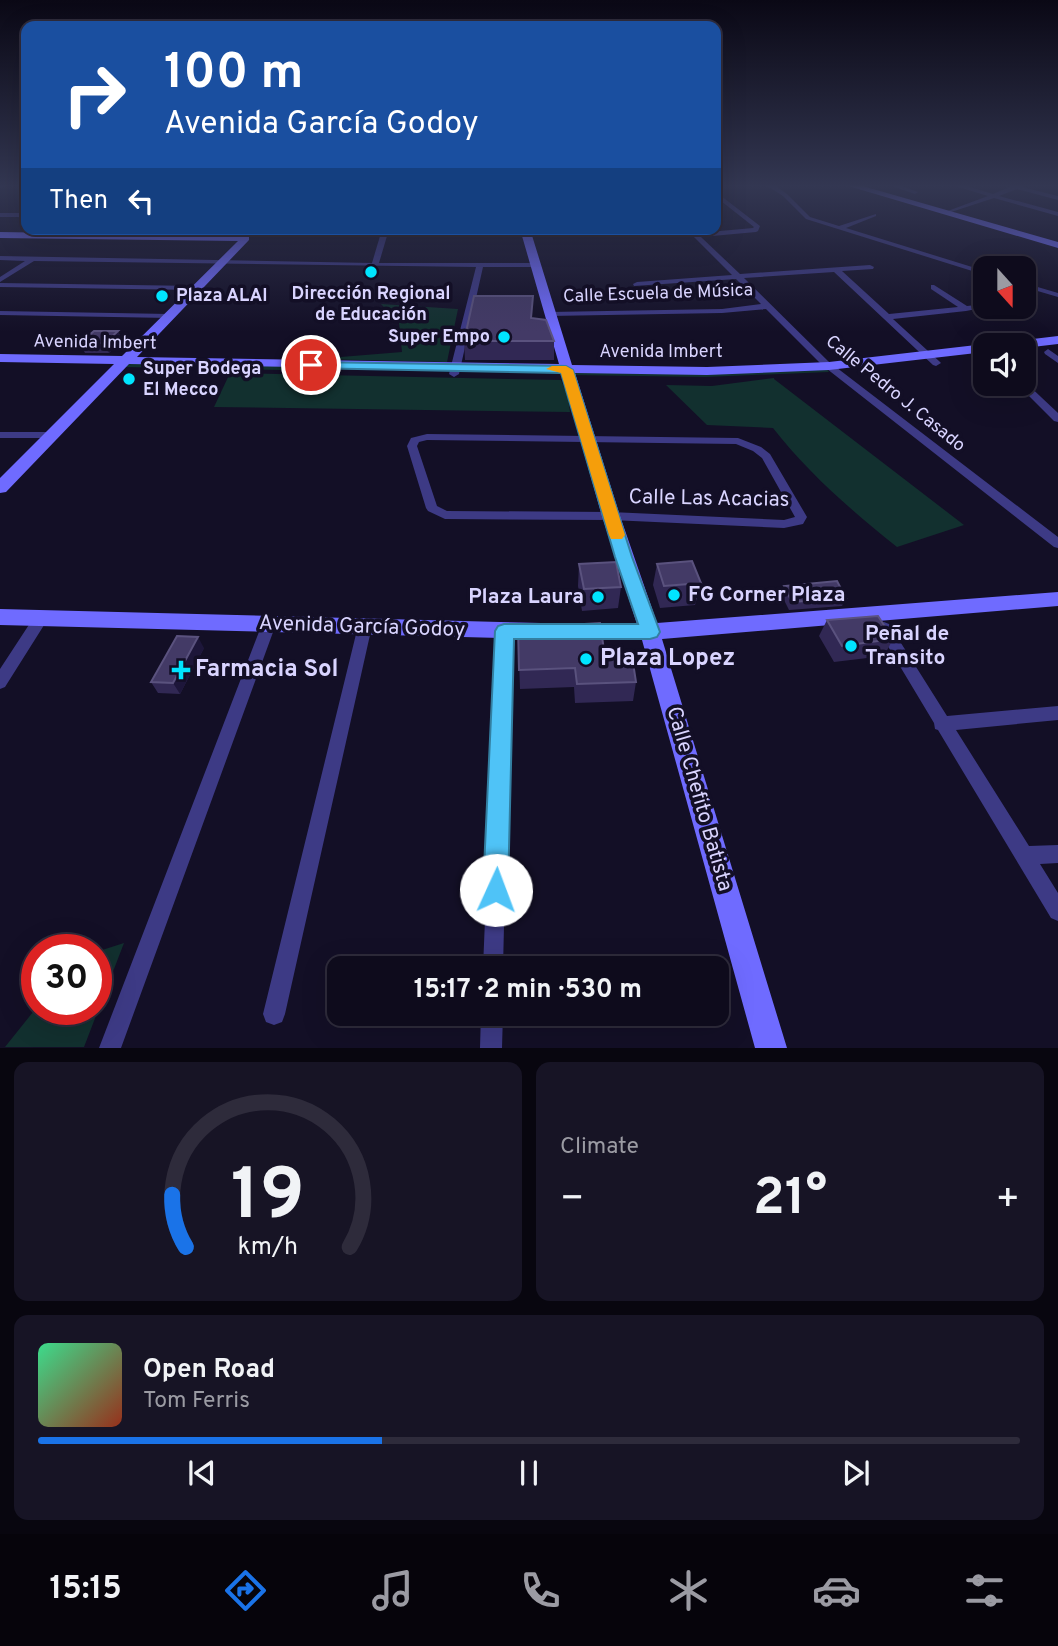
<!DOCTYPE html>
<html lang="en">
<head>
<meta charset="utf-8">
<style>
	body { margin:0; font-family:Overpass,sans-serif; background:#171425; color:#f1f3f6; height:100vh; display:flex; flex-direction:column; font-size:26px; white-space:nowrap }
	* { box-sizing:border-box; margin:0 }
	p { font-size:23px; color:#9b9ba3 }
	.icon { flex:none; width:38px; height:38px; fill:none; stroke:currentColor; stroke-width:2; stroke-linecap:round; stroke-linejoin:round }
	.map { position:relative; height:1048px; overflow:hidden }
	.panel { display:flex; flex-direction:column; gap:14px; padding:14px; background:#08060f; flex:1 }
	.panel>* { flex:none }
	.hud { position:absolute; left:21px; top:21px; width:700px; height:214px; border-radius:14px; box-shadow:0 7px 28px #0002,0 0 0 2px #2e2b3b; background:#1a4fa0; color:#fff; overflow:hidden }
	.needle { width:46px; rotate:159deg }
	.buttons { position:absolute; left:973px; top:256px; display:grid; gap:14px }
	.buttons a { display:grid; place-items:center; width:63px; height:63px; border-radius:14px; background:#0e0b1c; box-shadow:0 7px 28px #0002,0 0 0 2px #2e2b3b; font-size:35px }
	.speed { position:absolute; left:21px; top:934px; display:flex; gap:14px; font-size:35px; font-weight:700; text-align:center }
	.speed>* { display:grid; place-content:center; width:91px; height:91px; border-radius:50%; background:#0e0b1c; box-shadow:0 7px 28px #0002,0 0 0 2px #2e2b3b; line-height:1 }
	.speed .limit { border:10px solid #d22; background:#fff; color:#111 }
	.pin { position:absolute; display:grid; place-items:center; width:60px; height:60px; color:#fff; margin:-30px; border:4px solid #fff; border-radius:50%; box-shadow:0 2px 7px #0007 }
	.me { position:absolute; width:77px; margin:-38px; rotate:2deg; stroke-linejoin:round; filter:drop-shadow(0 0 5px #0008) }
	.turn { display:flex; align-items:center; gap:24px; height:147px; padding:0 28px; font-size:32px }
	.turn .icon { width:91px; height:91px; stroke-width:2.5 }
	.turn b { display:block; font-size:49px; line-height:60px }
	.then { display:flex; align-items:center; height:66px; padding:0 28px; background:#0003; gap:14px; font-size:26px }
	.big { font-size:52px; font-weight:700; line-height:1.1 }
	.panel .card { flex:1; display:flex; flex-direction:column; justify-content:center; gap:10px; min-width:0; padding:0 24px; border-radius:14px; background:#171425 }
	.panel .dial { align-items:center; gap:0 }
	.dial svg { height:182px; overflow:visible; fill:none; stroke:#2e2b3b; stroke-width:7; stroke-linecap:round; text-anchor:middle }
	.dial text { fill:#f1f3f6; stroke:none }
	.song { display:flex; align-items:center; gap:21px }
	.cover { width:84px; height:84px; border-radius:10px; background:linear-gradient(135deg,hsl(150 70% 55%),hsl(10 70% 35%)) }
	.played { height:7px; border-radius:4px; background:linear-gradient(90deg,#1a73e8 35%,#2e2b3b 35%) }
	.keys { display:flex; justify-content:space-around; direction:ltr }
	.heat { display:flex; justify-content:space-between; align-items:center; font-size:38px; direction:ltr }
	.panel .tiles { flex:1; display:grid; gap:14px; grid-template-columns:1fr 1fr }
	.card:last-child { grid-column:span 2 }
	.trip { position:absolute; left:327px; top:956px; width:402px; height:70px; border-radius:14px; background:#0e0b1c; box-shadow:0 7px 28px #0002,0 0 0 2px #2e2b3b; font-weight:700; line-height:70px; text-align:center }
	.tab-bar { display:flex; height:112px; justify-content:space-around; align-items:center; background:#06040b; color:#9b9ba3 }
	.tab-bar .icon { width:49px; height:49px }
	.tab-bar .selected { color:#1a73e8 }
	.tab-bar b { font-size:32px; color:#f1f3f6 }
	.map>svg:first-child { display:block }
	.green { fill:#12302f }
	.lines { fill:none; stroke-linecap:round; stroke-linejoin:round }
	.street { fill:#3d3a85; fill-rule:evenodd }
	.secondary { fill:#6f6bff; fill-rule:evenodd }
	.wall { fill:#312854 }
	.shaded-wall { fill:#1d163a }
	.building { fill:#433a66; stroke:#5a527e; stroke-width:2 }
	.route { fill:#4fc3f7; stroke:#337fa1; stroke-width:2 }
	.slow { fill:#f59e0b }
	.poi-dot { fill:#00e5ff; stroke:#130f26; stroke-width:2.5 }
	.labels { text-anchor:middle; dominant-baseline:central; stroke-width:7; stroke-linejoin:round; paint-order:stroke }
	.far-poi-label { font-size:18px; font-weight:bold; fill:#d9d4ff; stroke:#130f26; text-anchor:start }
	.far-street-label { font-size:18px; fill:#d9d4ff; stroke:#130f26 }
	.street-label { font-size:21px; fill:#d9d4ff; stroke:#130f26 }
	.poi-label { font-size:21px; font-weight:bold; fill:#d9d4ff; stroke:#130f26; text-anchor:start }
	.near-poi-label { font-size:24px; font-weight:bold; fill:#d9d4ff; stroke:#130f26; text-anchor:start }
</style>
</head>
<body>
<div class="map">
<svg width="1058" height="1048" viewBox="0 0 1058 1048">
	<rect width="100%" height="100%" fill="#130f26"/>
	<path class="green" d="M 381,304 L 458,309 L 447,362 L 316,359 L 402,352 L 399,323 Z
		M 128,363 L 333,367 L 331,371 L 124,367 Z
		M 826,368 L 829,372 L 705,377 L 572,375 L 572,372 Z
		M 230,373 L 561,380 L 568,397 L 570,412 L 214,407 Z
		M 774,378 L 774,379 L 964,525 L 897,547 C 852,511 809,474 773,428 L 707,425 L 666,385 L 712,386 Z
		M 124,943 L 84,1047 L 5,1047 L 37,1007 L 37,1010 L 96,1010 L 96,952 Z"/>
	<g class="lines">
		<path class="street" d="M 0,185 L 9,185 L 0,188 Z
			M 766,185 L 774,185 L 787,194 L 810,217 L 839,226 L 876,214 L 876,216 L 846,228 L 985,271 L 985,275 L 806,219 L 783,196 Z
			M 889,185 L 899,185 L 918,192 L 915,194 Z
			M 952,185 L 963,185 L 993,194 L 1012,186 L 1026,185 L 1022,187 L 1058,196 L 1058,200 L 1017,189 L 999,196 L 1058,212 L 1058,216 L 994,198 L 945,214 L 945,212 L 988,196 Z
			M 716,192 L 760,226 L 758,231 L 756,232 L 701,237 L 740,274 L 870,265 L 874,267 L 873,269 L 842,271 L 889,314 L 958,307 L 931,289 L 931,285 L 934,285 L 967,306 L 985,304 L 985,306 L 992,306 L 966,311 L 893,319 L 939,361 L 941,363 L 936,366 L 933,365 L 834,272 L 744,278 L 828,361 L 1058,537 L 1058,548 L 1054,547 L 822,365 L 766,309 L 722,313 L 549,316 L 545,314 L 549,312 L 722,309 L 761,304 L 736,279 L 634,286 L 633,284 L 637,282 L 732,275 L 694,237 L 387,236 L 379,263 L 536,263 L 540,265 L 536,267 L 483,267 L 459,374 L 454,377 L 449,374 L 476,267 L 34,261 L 0,282 L 0,277 L 25,261 L 0,260 L 0,256 L 372,263 L 380,236 L 248,235 L 247,234 L 250,232 L 381,232 L 382,229 L 388,229 L 388,232 L 690,233 L 693,230 L 698,233 L 753,228 L 754,227 L 716,197 Z
			M 0,213 L 26,213 L 26,217 L 0,217 Z
			M 65,229 L 73,229 L 61,237 L 57,237 L 57,235 Z
			M 171,229 L 178,229 L 167,238 L 163,238 L 163,236 Z
			M 183,229 L 190,229 L 181,238 L 177,238 L 177,236 Z
			M 0,283 L 197,286 L 201,288 L 197,290 L 0,287 Z
			M 1024,283 L 1058,293 L 1058,297 L 1024,287 Z
			M 0,311 L 170,314 L 174,316 L 170,318 L 0,315 Z
			M 1048,349 L 1058,356 L 1058,363 L 1045,354 L 1044,352 Z
			M 1024,381 L 1058,413 L 1058,422 L 1054,421 L 1016,383 L 1024,383 Z
			M 0,432 L 50,432 L 55,435 L 50,438 L 0,438 Z
			M 427,434 L 738,438 L 761,447 L 770,454 L 807,517 L 803,524 L 784,528 L 611,520 L 445,519 L 428,511 L 426,508 L 407,446 L 411,438 ZM 427,440 L 736,444 L 753,451 L 762,458 L 795,517 L 784,520 L 611,512 L 447,511 L 437,506 L 417,446 L 419,442 Z
			M 41,612 L 46,614 L 48,618 L 46,622 L 5,687 L 0,689 L 0,669 L 36,614 Z
			M 269,618 L 274,620 L 276,624 L 121,1048 L 99,1048 L 262,624 L 264,620 Z
			M 365,620 L 370,622 L 372,626 L 285,1014 L 282,1022 L 274,1025 L 266,1022 L 263,1014 L 358,626 L 360,622 Z
			M 884,622 L 889,624 L 947,716 L 1058,706 L 1058,720 L 956,730 L 1029,846 L 1058,845 L 1058,863 L 1040,864 L 1058,893 L 1058,921 L 1051,918 L 938,730 L 935,729 L 934,723 L 877,628 L 879,624 Z
			M 504,625 L 509,627 L 511,631 L 503,968 L 483,968 L 497,631 L 499,627 Z
			M 481,1013 L 503,1013 L 502,1048 L 480,1048 Z"/>
		<path class="secondary" d="M 845,185 L 859,185 L 1058,242 L 1058,248 Z
			M 520,229 L 530,229 L 572,365 L 707,367 L 829,362 L 985,344 L 987,345 L 985,352 L 829,370 L 707,375 L 575,373 L 620,516 L 657,623 L 1058,592 L 1058,606 L 662,639 L 787,1048 L 755,1048 L 642,640 L 580,640 L 573,638 L 570,632 L 573,626 L 580,624 L 637,624 L 602,516 L 561,372 L 129,364 L 6,492 L 0,493 L 0,478 L 114,364 L 0,362 L 0,354 L 122,356 L 238,241 L 0,238 L 0,232 L 249,236 L 249,240 L 137,357 L 559,364 Z
			M 1058,336 L 1058,344 L 1024,348 L 1024,345 L 1010,345 L 1016,341 Z
			M 0,609 L 541,623 L 548,625 L 551,631 L 548,637 L 541,639 L 0,625 Z"/>
	</g>
	<path class="wall" d="M 532,318 L 554,341 L 554,360 L 465,360 L 464,341 Z
		M 118,331 L 122,341 L 109,353 L 85,353 L 80,343 Z
		M 579,564 L 621,587 L 618,608 L 582,611 L 578,586 Z
		M 657,564 L 701,583 L 695,605 L 660,608 L 653,585 Z
		M 784,586 L 846,598 L 842,606 L 789,610 L 781,594 Z
		M 827,620 L 893,639 L 884,656 L 834,662 L 819,636 Z
		M 518,628 L 605,657 L 636,682 L 633,701 L 575,703 L 574,687 L 520,689 Z
		M 204,648 L 180,694 L 158,693 L 151,682 Z"/>
	<path class="shaded-wall" d="M 118,331 L 122,341 L 109,353 L 105,343 Z
		M 198,637 L 204,648 L 180,694 L 173,683 Z"/>
	<path class="building" d="M 474,296 L 533,296 L 531,318 L 546,320 L 554,341 L 464,341 Z
		M 94,331 L 118,331 L 105,343 L 80,343 Z
		M 692,561 L 701,583 L 664,586 L 657,564 Z
		M 616,562 L 621,587 L 584,589 L 579,564 Z
		M 837,581 L 846,598 L 792,602 L 784,586 Z
		M 878,616 L 893,639 L 842,646 L 827,620 Z
		M 600,623 L 605,657 L 632,656 L 636,682 L 577,684 L 575,668 L 519,670 L 518,628 Z
		M 177,636 L 198,637 L 173,683 L 151,682 Z"/>
	<linearGradient id="sky" x2="0" y2="1"><stop stop-color="#0a0815"/><stop offset="0.56" stop-color="#333752"/><stop offset="1" stop-color="#333752" stop-opacity="0"/></linearGradient>
	<rect width="1058" height="332" fill="url(#sky)"/>
	<path class="route" d="M 311,362 L 566,366 L 573,370 L 632,557 L 660,632 L 657,637 L 650,639 L 514,639 L 508,890 L 505,899 L 496,903 L 487,899 L 483,890 L 495,631 L 498,626 L 504,624 L 638,624 L 615,557 L 561,373 L 307,368 L 307,363 Z"/>
	<path class="slow" d="M 566,366 L 573,370 L 625,535 L 622,539 L 611,539 L 609,535 L 561,373 L 546,369 L 552,366 Z"/>
	<g class="poi-dot">
		<circle cx="371" cy="272" r="7"/>
		<circle cx="162" cy="296" r="7"/>
		<circle cx="504" cy="337" r="7"/>
		<circle cx="129" cy="379" r="7"/>
		<circle cx="674" cy="595" r="7"/>
		<circle cx="598" cy="597" r="7"/>
		<circle cx="851" cy="646" r="7"/>
		<circle cx="586" cy="659" r="7"/>
		<path d="M177.5 659.5h7v7h7v7h-7v7h-7v-7h-7v-7h7z"/>
	</g>
	<g class="labels">
		<g class="far-poi-label">
			<text x="371" y="294" text-anchor="middle">Dirección Regional<tspan x="371" dy="21">de Educación</tspan></text>
			<text x="176" y="296">Plaza ALAI</text>
			<text x="490" y="337" text-anchor="end">Super Empo</text>
			<text x="143" y="369">Super Bodega<tspan x="143" dy="21">El Mecco</tspan></text>
		</g>
		<g class="far-street-label">
			<text transform="translate(658 294) rotate(-2)">Calle Escuela de Música</text>
			<text transform="translate(95 343) rotate(1)">Avenida Imbert</text>
			<text x="661" y="352">Avenida Imbert</text>
			<text transform="translate(895 394) rotate(39)">Calle Pedro J. Casado</text>
		</g>
		<g class="street-label">
			<text transform="translate(709 499) rotate(1)">Calle Las Acacias</text>
			<text transform="translate(362 627) rotate(2)">Avenida García Godoy</text>
			<text transform="translate(699 799) rotate(74)">Calle Chefito Batista</text>
		</g>
		<g class="poi-label">
			<text x="688" y="595">FG Corner Plaza</text>
			<text x="584" y="597" text-anchor="end">Plaza Laura</text>
			<text x="865" y="634">Peñal de<tspan x="865" dy="24">Transito</tspan></text>
		</g>
		<g class="near-poi-label">
			<text x="600" y="659">Plaza Lopez</text>
			<text x="195" y="670">Farmacia Sol</text>
		</g>
	</g>
</svg>
<div class="buttons">
<a><svg class="needle" viewBox="-14 -14 28 28"><path d="M0-13l5 13h-10z" fill="#e53935"/><path d="M0 13l5-13h-10z" fill="#9b9ba3"/></svg></a>
<a><svg class="icon" aria-label="sound" viewBox="0 0 24 24"><path d="M4 9h4l5-4v14l-5-4H4zM17 9q2 3 0 6"/></svg></a>
</div>
<div class="speed"><div class="limit">30</div></div>
<div class="pin" style="left:311px;top:365px;background:#d93025"><svg class="icon" aria-label="arrive" viewBox="0 0 24 24"><path d="M6 21V4h12l-3 4 3 4H6"/></svg></div>
<svg class="me" style="left:496px;top:890px" viewBox="-20 -20 40 40"><circle r="19" fill="#fff"/><path d="M0-13L10 11 0 6-10 11z" fill="#4fc3f7"/></svg>
<div class="trip">15:17 · 2 min · 530 m</div>
<div class="hud">
<div class="turn"><svg class="icon" aria-label="right" viewBox="0 0 24 24"><path d="M7 20v-9h11M14 6l5 5-5 5"/></svg><div><b>100 m</b>Avenida García Godoy</div></div>
<div class="then">Then<svg class="icon" aria-label="left" viewBox="0 0 24 24"><path d="M17 20v-9H6M10 6l-5 5 5 5"/></svg></div>
</div>
</div>
<section class="panel">
<div class="tiles">
<div class="card dial"><svg viewBox="0 0 100 80">
<path d="M14 69A42 42 0 1 1 86 69"/>
<path d="M14 69A42 42 0 0 1 8 46" stroke="#1a73e8"/>
<text x="50" y="56" font-size="32" font-weight="700">19</text>
<text x="50" y="72" font-size="11">km/h</text>
</svg></div>
<div class="card"><p>Climate</p>
<div class="heat"><a>−</a><b class="big">21°</b><a>+</a></div>
</div>
<div class="card">
<div class="song"><i class="cover"></i><div><b>Open Road</b><p>Tom Ferris</p></div></div>
<div class="played"></div>
<div class="keys"><svg class="icon" aria-label="previous" viewBox="0 0 24 24"><path d="M18 5L8 12l10 7zM5 5v14"/></svg><svg class="icon" aria-label="pause" viewBox="0 0 24 24"><path d="M8 5v14M16 5v14"/></svg><svg class="icon" aria-label="next" viewBox="0 0 24 24"><path d="M6 5l10 7-10 7zM19 5v14"/></svg></div>
</div>
</div>
</section>
<nav class="tab-bar">
<b>15:15</b>
<svg class="icon selected" aria-label="directions" viewBox="0 0 24 24"><path d="M12 3l9 9-9 9-9-9zM9 14v-3h6M13 9l2 2-2 2"/></svg>
<svg class="icon" aria-label="music" viewBox="0 0 24 24"><path d="M9 18V5l10-2v13"/><circle cx="6" cy="18" r="3"/><circle cx="16" cy="16" r="3"/></svg>
<svg class="icon" aria-label="phone" viewBox="0 0 24 24"><path d="M5 4h4l2 5-3 2q2 4 5 5l2-3 5 2v4C11 20 4 13 5 4z"/></svg>
<svg class="icon" aria-label="climate" viewBox="0 0 24 24"><path d="M12 3v18M4 7l16 10M4 17L20 7"/></svg>
<svg class="icon" aria-label="car" viewBox="0 0 24 24"><path d="M5 17H2v-5l4-1 3-4h7l3 4 3 1v5h-3M9 17h6M6 11h13"/><circle cx="7" cy="17" r="2"/><circle cx="17" cy="17" r="2"/></svg>
<svg class="icon" aria-label="filters" viewBox="0 0 24 24"><path d="M4 7h16M4 17h16"/><circle cx="9" cy="7" r="2"/><circle cx="15" cy="17" r="2"/></svg>
</nav>
</body>
</html>
